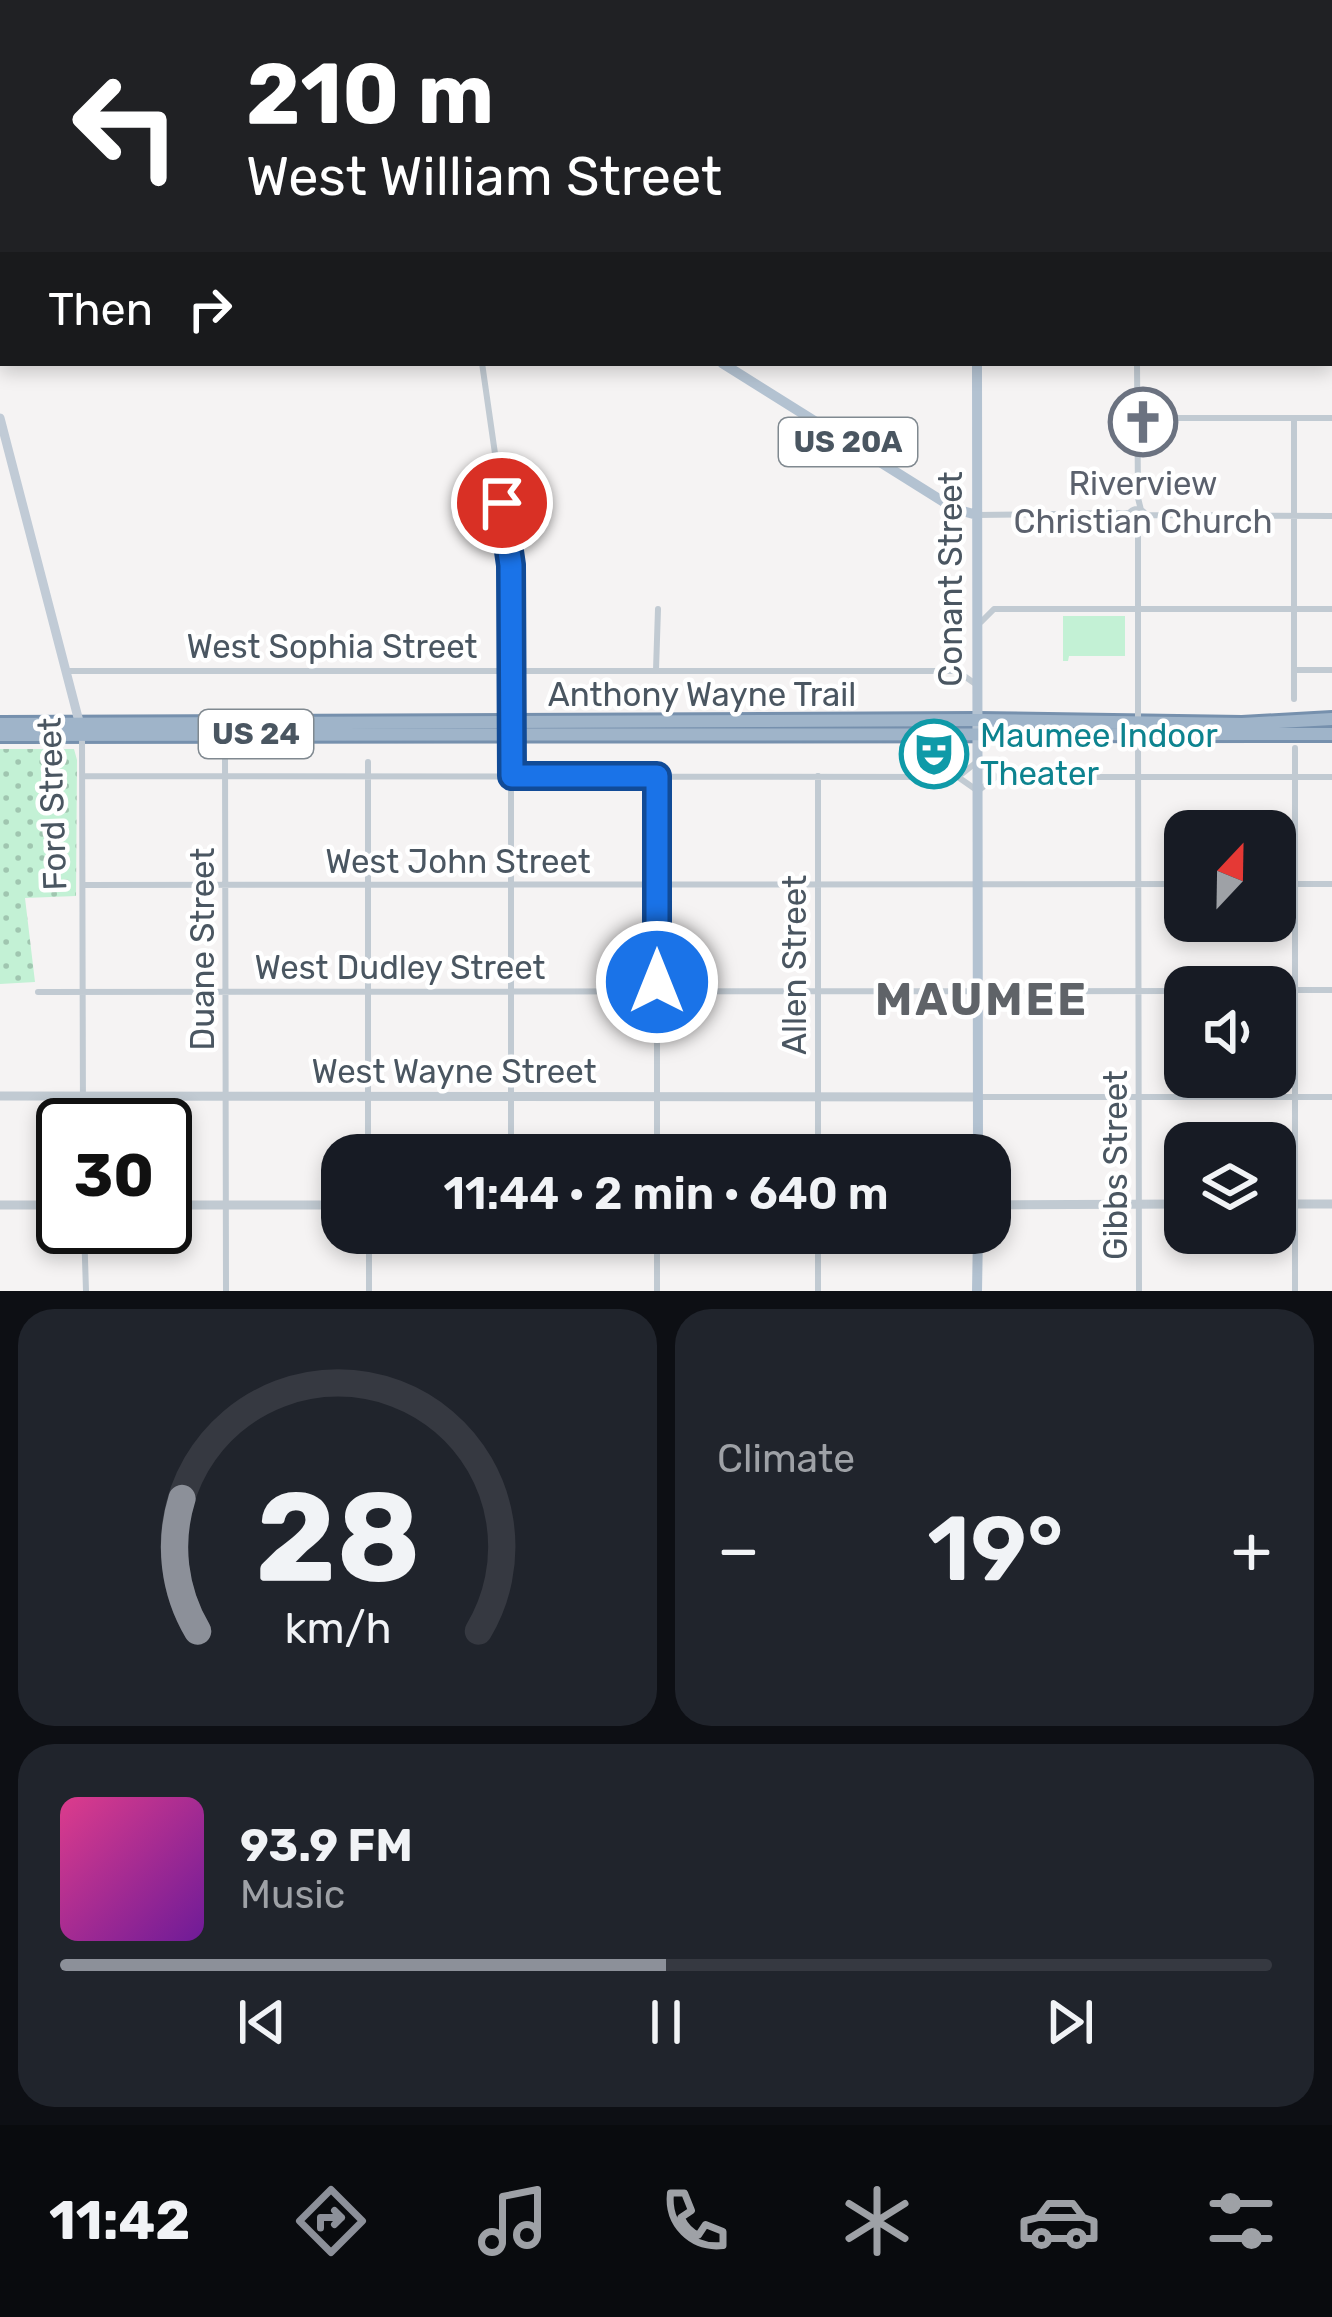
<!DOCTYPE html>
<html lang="en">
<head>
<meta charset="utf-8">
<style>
	body { margin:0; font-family:Rubik,sans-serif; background:#20242c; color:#f1f3f6; height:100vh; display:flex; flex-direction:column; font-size:45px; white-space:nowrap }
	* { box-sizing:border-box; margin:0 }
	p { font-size:39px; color:#9ea1a6 }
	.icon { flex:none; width:66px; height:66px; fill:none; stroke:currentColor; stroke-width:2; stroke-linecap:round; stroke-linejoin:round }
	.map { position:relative; height:1291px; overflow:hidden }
	.sheet { display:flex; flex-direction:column; gap:18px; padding:18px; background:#0d0f14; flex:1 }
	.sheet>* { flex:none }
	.hud { position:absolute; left:0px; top:0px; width:1332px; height:366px; box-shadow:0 6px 18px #0003; background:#202124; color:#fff; overflow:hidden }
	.needle { width:78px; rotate:22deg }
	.fabs { position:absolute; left:1164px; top:810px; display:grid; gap:24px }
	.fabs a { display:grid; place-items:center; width:132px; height:132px; border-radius:24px; background:#171b24; box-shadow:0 6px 18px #0003; font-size:60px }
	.speed { position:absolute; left:36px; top:1098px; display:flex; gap:24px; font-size:60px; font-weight:700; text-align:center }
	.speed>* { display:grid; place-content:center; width:156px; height:156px; border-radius:50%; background:#171b24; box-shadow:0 6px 18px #0003; line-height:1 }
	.speed .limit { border:6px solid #111; border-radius:18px; background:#fff; color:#111 }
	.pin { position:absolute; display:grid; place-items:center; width:102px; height:102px; color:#fff; margin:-51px; border:6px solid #fff; border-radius:50%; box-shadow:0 3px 12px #0007 }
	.me { position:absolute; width:132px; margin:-66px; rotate:0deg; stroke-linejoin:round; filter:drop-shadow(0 0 9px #0008) }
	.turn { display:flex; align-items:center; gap:42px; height:252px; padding:0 48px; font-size:54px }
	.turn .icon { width:156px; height:156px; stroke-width:2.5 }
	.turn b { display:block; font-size:84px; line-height:102px }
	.then { display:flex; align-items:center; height:114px; padding:0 48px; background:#0003; gap:24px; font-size:45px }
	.big { font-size:90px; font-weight:600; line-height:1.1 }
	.sheet .card { flex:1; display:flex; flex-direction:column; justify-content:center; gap:18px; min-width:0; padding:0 42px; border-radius:36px; background:#20242c }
	.sheet .dial { align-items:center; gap:0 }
	.dial svg { height:312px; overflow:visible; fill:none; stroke:#363941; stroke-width:7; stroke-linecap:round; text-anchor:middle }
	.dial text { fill:#f1f3f6; stroke:none }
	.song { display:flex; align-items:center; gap:36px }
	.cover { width:144px; height:144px; border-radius:18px; background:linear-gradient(135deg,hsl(330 70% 55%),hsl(280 70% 35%)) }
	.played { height:12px; border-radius:6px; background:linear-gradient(90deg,#8c9099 50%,#363941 50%) }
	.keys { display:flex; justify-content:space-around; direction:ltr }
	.heat { display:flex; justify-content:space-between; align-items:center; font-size:66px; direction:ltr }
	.sheet .tiles { flex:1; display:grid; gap:18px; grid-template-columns:1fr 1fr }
	.card:last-child { grid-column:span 2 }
	.trip { position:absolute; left:321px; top:1134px; width:690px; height:120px; border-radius:36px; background:#171b24; box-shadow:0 6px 18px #0003; font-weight:600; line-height:120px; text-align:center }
	.tabs { display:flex; height:192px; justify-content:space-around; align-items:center; background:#090b0e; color:#9ea1a6 }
	.tabs .icon { width:84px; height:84px }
	.tabs .on { color:#8c9099 }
	.tabs b { font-size:54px; color:#f1f3f6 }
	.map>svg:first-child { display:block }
	.grass { fill:#c3f1d5 }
	.park { fill:url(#park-dots) }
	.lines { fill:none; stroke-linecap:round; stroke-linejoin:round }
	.trunk-casing { stroke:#7690ad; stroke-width:18 }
	.minor { stroke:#c1cad2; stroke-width:6 }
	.tertiary { stroke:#c1cad2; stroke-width:9 }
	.secondary { stroke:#c1cbd6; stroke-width:9 }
	.primary { stroke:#b3c2d1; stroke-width:10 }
	.trunk { stroke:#9fb4c9; stroke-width:12 }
	.rail-casing { stroke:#b5b8bd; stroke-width:8 }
	.rail { stroke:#fff; stroke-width:3; stroke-dasharray:9; stroke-linecap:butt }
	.route-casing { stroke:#114b97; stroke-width:30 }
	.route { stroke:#1a73e8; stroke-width:21 }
	.labels { text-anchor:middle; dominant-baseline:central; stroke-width:9; stroke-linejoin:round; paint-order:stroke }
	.shield { fill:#fff; stroke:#808990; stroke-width:3 }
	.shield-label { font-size:30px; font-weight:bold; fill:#4a5661 }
	.worship-label { font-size:33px; fill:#5b616d; stroke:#fff }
	.street-label { font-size:33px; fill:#4a5661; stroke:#fff }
	.culture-label { font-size:33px; fill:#0d838f; stroke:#fff; text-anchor:start }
	.district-label { font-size:45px; font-weight:bold; letter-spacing:3px; fill:#5f6368; stroke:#fff }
</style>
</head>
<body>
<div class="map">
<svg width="1332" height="1291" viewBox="0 0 1332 1291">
	<defs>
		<pattern id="park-dots" width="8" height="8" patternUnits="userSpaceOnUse" patternTransform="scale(3)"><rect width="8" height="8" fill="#c3f1d5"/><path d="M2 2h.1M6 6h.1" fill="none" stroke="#a0c6b0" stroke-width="1.8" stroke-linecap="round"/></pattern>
	</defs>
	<rect width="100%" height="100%" fill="#f5f3f3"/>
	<path class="grass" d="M 1063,616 L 1125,616 L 1125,656 L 1069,656 L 1068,661 L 1063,661 Z"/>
	<path class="park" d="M 0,749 L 74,749 L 77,760 L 76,896 L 25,898 L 35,982 L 0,984 Z"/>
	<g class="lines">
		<defs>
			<path id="trunk" d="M 0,724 L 978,720 L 1242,724 L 1332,719
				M 0,735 L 1332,734"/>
		</defs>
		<use href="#trunk" class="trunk-casing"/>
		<path class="minor" d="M 482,363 L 511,565 L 511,719
			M 1137,363 L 1138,498 L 1141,510
			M 1137,418 L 1332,418
			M 1294,418 L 1294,699
			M1128 518a9 9 0 1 1 18 0a9 9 0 1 1-18 0Z
			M 977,515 L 1129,513
			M 1145,515 L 1332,516
			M 981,622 L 994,609 L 1332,609
			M 656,670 L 658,609
			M 1294,670 L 1332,670
			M 67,671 L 957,671 L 977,685
			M 1138,719 L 1138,535 L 1141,525
			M 1138,732 L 1139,1291
			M 511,733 L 511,1155
			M 82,734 L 83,1125
			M 1295,748 L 1295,1291
			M 225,751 L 226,1291
			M 368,762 L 368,1155
			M 657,765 L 657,1155
			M 83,776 L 958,777 L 978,791 L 996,777 L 1332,777
			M 818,776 L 818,1155
			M 958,777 L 978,761 L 996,777
			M 1275,884 L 1332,884
			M 83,885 L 1185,884
			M 1275,990 L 1332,990
			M 38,992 L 1185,991
			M 979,1097 L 1332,1097
			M 84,1227 L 86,1291
			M 369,1233 L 369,1291
			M 657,1233 L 657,1291
			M 818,1233 L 818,1291"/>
		<path class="tertiary" d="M 1257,3 L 1258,0
			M 0,1096 L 979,1097
			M 1275,1204 L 1332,1204
			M 0,1205 L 63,1205
			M 165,1205 L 342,1205
			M 990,1205 L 1185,1204"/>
		<path class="secondary" d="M 0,418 L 81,729"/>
		<path class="primary" d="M 144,0 L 149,3
			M 975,0 L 975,3
			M 722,363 L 955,509 L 977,515
			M 977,363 L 978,1155
			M 977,1291 L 978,1233"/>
		<use href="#trunk" class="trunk"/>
		<defs>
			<path id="rail" d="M 1329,79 L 1332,78
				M 0,285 L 3,285"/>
		</defs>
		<use href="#rail" class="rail-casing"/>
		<use href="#rail" class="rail"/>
	</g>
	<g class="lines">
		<defs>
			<path id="route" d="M 502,503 L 511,565 L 512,776 L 657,776 L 657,982"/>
		</defs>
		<use href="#route" class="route-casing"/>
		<use href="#route" class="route"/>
	</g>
	<defs>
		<symbol id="church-ring" viewBox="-11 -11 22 22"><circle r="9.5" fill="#fff" stroke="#6b7280" stroke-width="1.5"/><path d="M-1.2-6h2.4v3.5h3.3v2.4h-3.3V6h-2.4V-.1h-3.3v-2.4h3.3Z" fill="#6b7280"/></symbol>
		<symbol id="theatre-ring" viewBox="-11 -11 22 22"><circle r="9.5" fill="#fff" stroke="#0f9aa8" stroke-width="1.5"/><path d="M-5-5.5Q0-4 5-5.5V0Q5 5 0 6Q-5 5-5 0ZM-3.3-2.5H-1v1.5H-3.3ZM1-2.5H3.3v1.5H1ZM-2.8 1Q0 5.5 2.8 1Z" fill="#0f9aa8"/></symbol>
	</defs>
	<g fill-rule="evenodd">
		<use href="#church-ring" x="1105" y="384" width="76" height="76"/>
		<use href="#theatre-ring" x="896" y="716" width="76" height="76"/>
	</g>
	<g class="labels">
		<g class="shield">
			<rect x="779" y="418" width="138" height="48" rx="9"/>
			<rect x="199" y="710" width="114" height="48" rx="9"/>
		</g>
		<g class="shield-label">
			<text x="848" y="442">US 20A</text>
			<text x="256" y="734">US 24</text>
		</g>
		<g class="worship-label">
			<text x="1143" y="483">Riverview<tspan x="1143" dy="38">Christian Church</tspan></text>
		</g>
		<g class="street-label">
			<text transform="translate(950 579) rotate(-90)">Conant Street</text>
			<text x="332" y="646">West Sophia Street</text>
			<text x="702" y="694">Anthony Wayne Trail</text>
			<text transform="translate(52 804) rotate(-92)">Ford Street</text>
			<text x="458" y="861">West John Street</text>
			<text transform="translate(202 949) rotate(-90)">Duane Street</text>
			<text transform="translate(794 965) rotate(-90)">Allen Street</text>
			<text x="400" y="967">West Dudley Street</text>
			<text x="454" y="1071">West Wayne Street</text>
			<text transform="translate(1115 1165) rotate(-90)">Gibbs Street</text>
		</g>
		<g class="culture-label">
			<text x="980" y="735">Maumee Indoor<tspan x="980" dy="38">Theater</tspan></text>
		</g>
		<g class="district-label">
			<text x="982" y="999">MAUMEE</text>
		</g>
	</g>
</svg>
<div class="fabs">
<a><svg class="needle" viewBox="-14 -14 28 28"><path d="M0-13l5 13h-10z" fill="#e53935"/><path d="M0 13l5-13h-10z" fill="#9ea1a6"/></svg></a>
<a><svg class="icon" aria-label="sound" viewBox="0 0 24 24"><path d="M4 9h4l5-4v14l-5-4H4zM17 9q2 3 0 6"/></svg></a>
<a><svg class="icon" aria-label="layers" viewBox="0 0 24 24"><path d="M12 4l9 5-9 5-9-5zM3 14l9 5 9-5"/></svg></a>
</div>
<div class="speed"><div class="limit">30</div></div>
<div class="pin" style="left:502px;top:503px;background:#d93025"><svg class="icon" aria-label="arrive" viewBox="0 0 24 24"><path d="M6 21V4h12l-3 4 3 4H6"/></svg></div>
<svg class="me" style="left:657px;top:982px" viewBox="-20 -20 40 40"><circle r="17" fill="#1a73e8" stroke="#fff" stroke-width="3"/><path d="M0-11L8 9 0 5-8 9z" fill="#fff"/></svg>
<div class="trip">11:44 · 2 min · 640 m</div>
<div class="hud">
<div class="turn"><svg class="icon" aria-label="left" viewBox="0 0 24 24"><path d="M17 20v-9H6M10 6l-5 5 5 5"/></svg><div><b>210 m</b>West William Street</div></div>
<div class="then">Then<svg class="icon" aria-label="right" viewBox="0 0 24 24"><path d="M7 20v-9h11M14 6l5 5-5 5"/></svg></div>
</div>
</div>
<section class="sheet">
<div class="tiles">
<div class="card dial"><svg viewBox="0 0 100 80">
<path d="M14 69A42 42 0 1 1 86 69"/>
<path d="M14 69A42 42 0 0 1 10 35" stroke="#8c9099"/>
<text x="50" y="56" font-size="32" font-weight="700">28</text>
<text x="50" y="72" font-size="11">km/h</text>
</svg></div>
<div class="card"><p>Climate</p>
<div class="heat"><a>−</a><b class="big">19°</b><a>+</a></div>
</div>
<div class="card">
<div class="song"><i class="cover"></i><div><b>93.9 FM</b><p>Music</p></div></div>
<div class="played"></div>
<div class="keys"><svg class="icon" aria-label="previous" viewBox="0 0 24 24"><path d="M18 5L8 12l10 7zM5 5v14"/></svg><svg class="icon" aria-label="pause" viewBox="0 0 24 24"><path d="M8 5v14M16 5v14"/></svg><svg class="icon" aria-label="next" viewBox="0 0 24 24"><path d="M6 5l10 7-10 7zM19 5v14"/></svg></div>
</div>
</div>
</section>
<nav class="tabs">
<b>11:42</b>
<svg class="icon on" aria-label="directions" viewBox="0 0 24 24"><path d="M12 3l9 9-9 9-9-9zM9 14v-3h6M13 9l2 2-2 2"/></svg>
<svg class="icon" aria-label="music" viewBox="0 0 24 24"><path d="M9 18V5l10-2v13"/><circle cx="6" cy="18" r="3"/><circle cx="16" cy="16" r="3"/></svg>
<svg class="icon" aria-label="phone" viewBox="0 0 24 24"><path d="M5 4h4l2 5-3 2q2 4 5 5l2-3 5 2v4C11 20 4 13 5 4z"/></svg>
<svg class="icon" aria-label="climate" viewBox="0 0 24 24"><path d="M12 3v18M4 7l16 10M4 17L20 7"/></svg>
<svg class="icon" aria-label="car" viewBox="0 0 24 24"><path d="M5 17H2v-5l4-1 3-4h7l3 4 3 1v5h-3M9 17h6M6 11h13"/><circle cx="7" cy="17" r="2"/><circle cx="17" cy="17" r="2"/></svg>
<svg class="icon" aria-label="filters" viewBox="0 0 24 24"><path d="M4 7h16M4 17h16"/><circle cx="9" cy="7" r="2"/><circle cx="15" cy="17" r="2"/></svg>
</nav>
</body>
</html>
